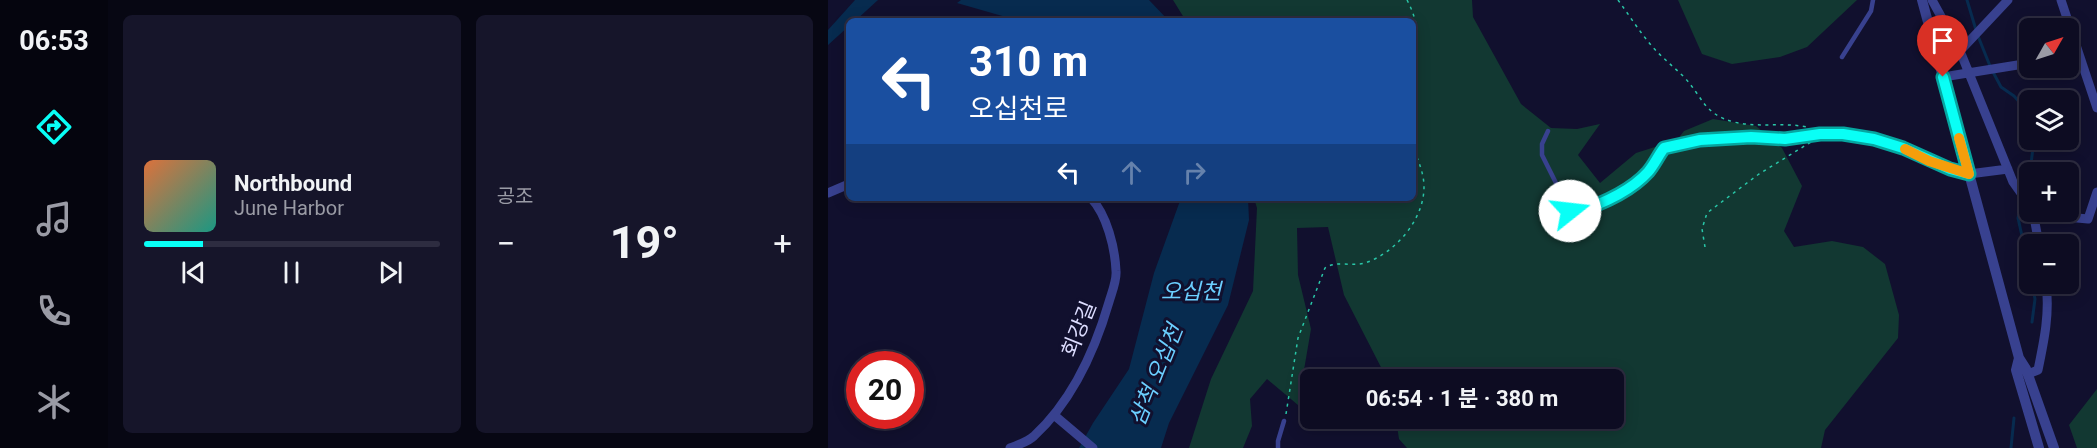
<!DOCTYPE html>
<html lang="ko">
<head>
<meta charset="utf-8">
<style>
	body { margin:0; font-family:Roboto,"Noto Sans KR",sans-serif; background:#16152a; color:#f1f3f6; height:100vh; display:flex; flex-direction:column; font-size:22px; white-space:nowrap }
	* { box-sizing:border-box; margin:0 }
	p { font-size:20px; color:#9a9ba5 }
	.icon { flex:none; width:33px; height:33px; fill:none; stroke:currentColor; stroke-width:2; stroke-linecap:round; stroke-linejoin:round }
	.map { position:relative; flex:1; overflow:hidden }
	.panel { display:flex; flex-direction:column; gap:15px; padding:15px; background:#070713; width:720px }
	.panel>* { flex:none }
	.banner { position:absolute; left:18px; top:18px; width:570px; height:183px; border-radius:9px; box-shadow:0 3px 15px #0003,0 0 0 2px #2d2c40; background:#1a4fa0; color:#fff; overflow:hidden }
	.needle { width:39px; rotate:51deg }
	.fabs { position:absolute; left:1191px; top:18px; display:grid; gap:12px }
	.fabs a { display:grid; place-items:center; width:60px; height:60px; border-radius:9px; background:#0d0c22; box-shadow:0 3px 15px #0003,0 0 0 2px #2d2c40; font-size:30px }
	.speed { position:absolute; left:18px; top:351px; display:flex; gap:12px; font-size:30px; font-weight:700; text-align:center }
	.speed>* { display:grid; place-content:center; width:78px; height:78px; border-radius:50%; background:#0d0c22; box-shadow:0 3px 15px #0003,0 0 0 2px #2d2c40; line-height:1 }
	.speed .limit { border:9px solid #d22; background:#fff; color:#111 }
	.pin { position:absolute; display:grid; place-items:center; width:51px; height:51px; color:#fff; margin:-62px -26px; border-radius:50% 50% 50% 0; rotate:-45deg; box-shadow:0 0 6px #0007 }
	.pin .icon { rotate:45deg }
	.me { position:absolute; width:66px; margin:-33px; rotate:74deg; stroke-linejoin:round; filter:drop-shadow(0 0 4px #0008) }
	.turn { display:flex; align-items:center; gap:21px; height:126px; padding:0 24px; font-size:27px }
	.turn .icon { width:78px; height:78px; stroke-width:2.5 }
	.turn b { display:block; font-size:42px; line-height:51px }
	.lanes { display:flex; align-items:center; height:57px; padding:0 24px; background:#0003; justify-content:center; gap:30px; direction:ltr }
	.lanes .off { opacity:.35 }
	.big { font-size:45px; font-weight:700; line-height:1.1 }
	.panel .tile { flex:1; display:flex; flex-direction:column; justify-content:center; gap:9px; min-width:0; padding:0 21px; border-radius:9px; background:#16152a }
	.song { display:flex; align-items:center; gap:18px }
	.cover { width:72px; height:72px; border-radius:9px; background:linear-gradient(135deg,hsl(20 70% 55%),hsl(170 70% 35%)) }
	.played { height:6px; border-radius:3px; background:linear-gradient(90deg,#09fff6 20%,#2d2c40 20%) }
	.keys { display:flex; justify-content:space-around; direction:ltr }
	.heat { display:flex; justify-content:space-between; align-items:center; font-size:33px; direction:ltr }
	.panel .tiles { flex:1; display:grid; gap:15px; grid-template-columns:repeat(2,1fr) }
	.trip { position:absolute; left:472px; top:369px; width:324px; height:60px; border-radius:9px; background:#0d0c22; box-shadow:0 3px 15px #0003,0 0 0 2px #2d2c40; font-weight:700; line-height:60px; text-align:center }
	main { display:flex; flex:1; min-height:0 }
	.dock { display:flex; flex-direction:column; width:108px; justify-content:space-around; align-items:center; background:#05050e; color:#9a9ba5 }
	.dock .icon { width:42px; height:42px }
	.dock .active { color:#09fff6 }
	.dock b { font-size:27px; color:#f1f3f6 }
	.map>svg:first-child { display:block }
	.green { fill:#123832 }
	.water { fill:#072b4f }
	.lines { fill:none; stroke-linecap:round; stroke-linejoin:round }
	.stream { stroke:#072b4f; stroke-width:3 }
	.path { stroke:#29c7a8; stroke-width:1.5; stroke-dasharray:3 4.5; stroke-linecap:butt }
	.service { stroke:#38418f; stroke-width:4.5 }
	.minor { stroke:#38418f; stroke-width:9 }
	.tertiary { stroke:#38418f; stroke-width:10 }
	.route-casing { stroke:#06a6a0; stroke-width:15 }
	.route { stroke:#09fff6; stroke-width:10 }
	.slow { stroke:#f59e0b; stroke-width:10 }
	.labels { text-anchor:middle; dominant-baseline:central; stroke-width:6; stroke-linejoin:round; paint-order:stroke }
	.street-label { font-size:21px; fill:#ddf; stroke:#11102e }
	.water-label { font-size:22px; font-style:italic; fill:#6bcfff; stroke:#11102e }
</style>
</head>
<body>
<main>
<nav class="dock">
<b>06:53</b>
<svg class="icon active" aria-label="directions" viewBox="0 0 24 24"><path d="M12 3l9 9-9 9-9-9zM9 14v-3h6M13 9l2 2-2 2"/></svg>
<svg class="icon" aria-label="music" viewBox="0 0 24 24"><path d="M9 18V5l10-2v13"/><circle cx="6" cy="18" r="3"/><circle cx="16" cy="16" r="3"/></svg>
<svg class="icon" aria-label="phone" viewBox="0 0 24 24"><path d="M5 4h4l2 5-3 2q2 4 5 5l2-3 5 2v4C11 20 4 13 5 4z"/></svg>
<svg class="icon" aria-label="climate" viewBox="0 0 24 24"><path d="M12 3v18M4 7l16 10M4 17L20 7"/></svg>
</nav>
<section class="panel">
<div class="tiles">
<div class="tile">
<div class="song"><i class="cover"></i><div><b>Northbound</b><p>June Harbor</p></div></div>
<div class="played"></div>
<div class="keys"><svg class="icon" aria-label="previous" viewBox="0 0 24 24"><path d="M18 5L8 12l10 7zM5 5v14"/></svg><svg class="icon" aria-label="pause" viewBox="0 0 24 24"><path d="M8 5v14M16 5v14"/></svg><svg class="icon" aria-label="next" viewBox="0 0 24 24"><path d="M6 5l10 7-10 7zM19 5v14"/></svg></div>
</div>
<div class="tile"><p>공조</p>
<div class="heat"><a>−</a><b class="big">19°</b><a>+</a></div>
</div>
</div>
</section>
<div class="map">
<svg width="1269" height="448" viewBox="0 0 1269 448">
	<rect width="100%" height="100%" fill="#11102e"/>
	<path class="green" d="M 345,0 L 644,0 L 645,17 L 693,104 L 723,128 L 749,129 L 772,124 L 750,155 L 772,183 L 808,153 L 849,140 L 856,131 L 885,119 L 928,126 L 954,148 L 974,186 L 956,231 L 966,247 L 1004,241 L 1035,247 L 1057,264 L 1071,315 L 1070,338 L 997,430 L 993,448 L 579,448 L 571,439 L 568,419 L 786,418 L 786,380 L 559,379 L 516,295 L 500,227 L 469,228 L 470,275 L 483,329 L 470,405 L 439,379 L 422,399 L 424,426 L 415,448 L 361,448 L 383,379 L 425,291 L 429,208 L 426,198 L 585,198 L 585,21 L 358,21 Z
		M 850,0 L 1029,0 L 979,47 L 952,57 L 904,64 L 874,54 Z
		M 1269,389 L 1269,448 L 1249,448 L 1241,425 Z"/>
	<path class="water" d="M 27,0 L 50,0 L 27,21 L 21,21 L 21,26 L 0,45 L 0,30 Z
		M 133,0 L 321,0 L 341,21 L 192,21 L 129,3 Z
		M 353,198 L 420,198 L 421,220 L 400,305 L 341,423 L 333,448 L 251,448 L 265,423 L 301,369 L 326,273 Z"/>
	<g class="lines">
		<path class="stream" d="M 1139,0 L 1148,30
			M 1150,36 L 1162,66
			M 1165,72 L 1173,87 L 1186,96 L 1202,114
			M 1202,172 L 1206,140
			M 1196,195 L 1202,173
			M 1194,201 L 1190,218 L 1202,272
			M 1204,322 L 1207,299 L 1204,284
			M 1183,448 L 1186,418"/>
		<path class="path" d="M 579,0 C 588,17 593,36 585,54
			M 790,0 C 801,15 811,31 823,45 C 833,57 845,66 856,77 C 875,97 875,114 906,122 C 930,128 955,122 979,127
			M 877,247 L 874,229 L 879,213 L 931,174 L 983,142
			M 458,414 L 470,338 L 497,268 C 508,260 524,267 537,263 C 567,253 596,220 596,187 C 596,173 590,160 585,147"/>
		<path class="service" d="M 1014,57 L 1043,11 L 1045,0
			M 720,131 L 714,144 L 714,155 L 742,211 L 746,214 L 790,194 L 816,176 L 836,148 C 870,135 918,139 954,139 C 966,138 978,134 990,134 C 1008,133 1028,135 1045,139 C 1077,146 1107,165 1140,174
			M 450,448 L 450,441 L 456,421"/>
		<path class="minor" d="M 1104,0 L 1132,51 L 1185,182 L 1202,206
			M 1233,0 L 1269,108
			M 1132,51 L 1180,0
			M 1115,77 L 1202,63
			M 1141,174 L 1180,169
			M 0,193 L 21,184
			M 1205,212 L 1211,244
			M 1207,214 L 1260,219 L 1269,192
			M 1200,374 L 1210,370 C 1216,341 1222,313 1218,284
			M 226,415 L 265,448
			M 182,448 C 189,445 200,442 206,436 C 244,401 267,350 281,302 C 284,292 289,280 288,271 C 287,248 279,215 263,198"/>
		<path class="tertiary" d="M 1094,0 L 1191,358 L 1198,369 L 1226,448
			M 1191,358 L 1188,370 L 1211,448"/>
	</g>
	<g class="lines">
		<defs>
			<path id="route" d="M 742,211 L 746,213 C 771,205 802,192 820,172 C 826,165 830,156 836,148 L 872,140 L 923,137 L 957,139 L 992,134 L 1015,134 L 1046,139 L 1075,148 L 1122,169 L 1141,174 L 1115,77"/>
		</defs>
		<use href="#route" class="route-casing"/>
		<use href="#route" class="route"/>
		<path class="slow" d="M 1077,149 L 1101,161 L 1141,174 L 1131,138"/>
	</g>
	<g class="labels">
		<g class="street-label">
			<text transform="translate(251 329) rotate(-68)">회강길</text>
		</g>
		<g class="water-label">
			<text x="363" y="291">오십천</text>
			<text transform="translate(328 375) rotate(-68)">삼척 오십천</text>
		</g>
	</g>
</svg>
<div class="fabs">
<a><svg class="needle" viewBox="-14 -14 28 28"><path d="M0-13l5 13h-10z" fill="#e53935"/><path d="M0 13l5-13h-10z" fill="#9a9ba5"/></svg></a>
<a><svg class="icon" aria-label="layers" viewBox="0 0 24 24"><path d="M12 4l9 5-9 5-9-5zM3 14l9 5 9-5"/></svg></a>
<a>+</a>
<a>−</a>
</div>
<div class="speed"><div class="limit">20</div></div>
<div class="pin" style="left:1115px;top:77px;background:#d93025"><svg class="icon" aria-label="arrive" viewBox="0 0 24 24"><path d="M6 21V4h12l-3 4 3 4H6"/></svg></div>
<svg class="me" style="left:742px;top:211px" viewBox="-20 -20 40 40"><circle r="19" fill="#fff"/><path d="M0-13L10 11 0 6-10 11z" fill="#09fff6"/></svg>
<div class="trip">06:54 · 1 분 · 380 m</div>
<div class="banner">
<div class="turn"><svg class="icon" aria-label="left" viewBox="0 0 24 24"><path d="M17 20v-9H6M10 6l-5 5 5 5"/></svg><div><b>310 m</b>오십천로</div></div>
<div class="lanes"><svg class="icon" aria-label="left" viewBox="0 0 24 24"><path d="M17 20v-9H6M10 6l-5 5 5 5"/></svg><svg class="icon off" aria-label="ahead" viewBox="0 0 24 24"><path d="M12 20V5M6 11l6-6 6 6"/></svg><svg class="icon off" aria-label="right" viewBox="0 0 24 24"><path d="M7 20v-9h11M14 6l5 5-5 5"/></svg></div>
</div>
</div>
</main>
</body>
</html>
